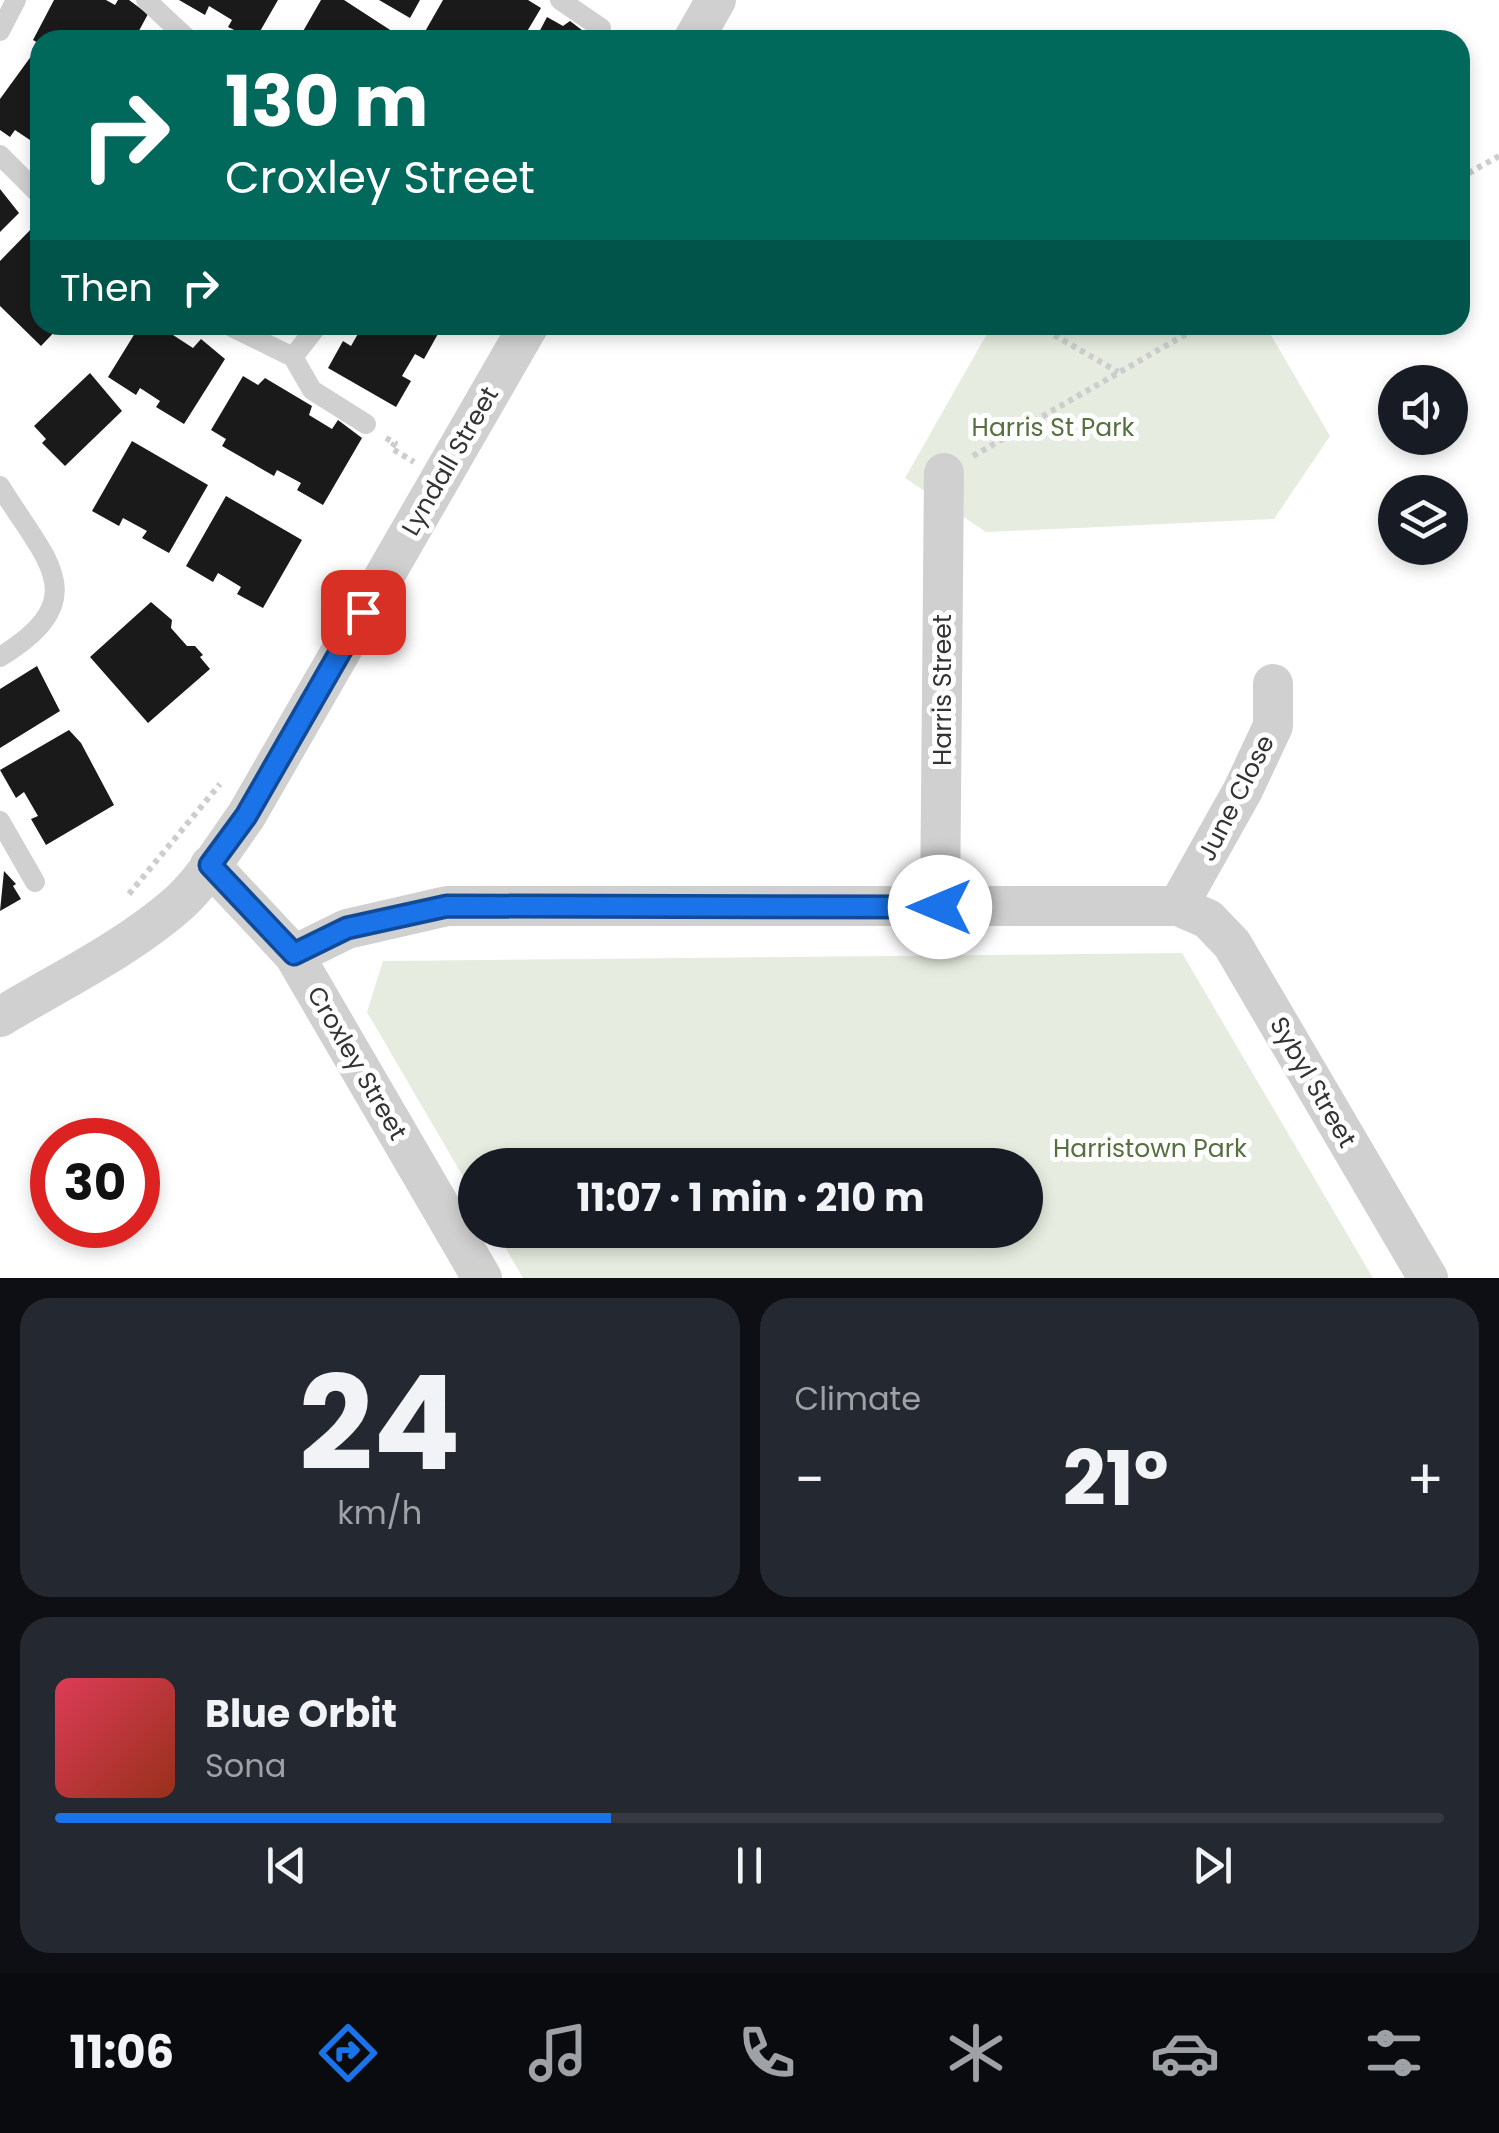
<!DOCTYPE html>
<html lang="en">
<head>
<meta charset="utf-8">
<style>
	body { margin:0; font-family:Poppins,sans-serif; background:#242831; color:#f1f3f6; height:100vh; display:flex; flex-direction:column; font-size:38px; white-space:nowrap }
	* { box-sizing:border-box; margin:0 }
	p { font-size:32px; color:#9ea1a6 }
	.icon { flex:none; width:55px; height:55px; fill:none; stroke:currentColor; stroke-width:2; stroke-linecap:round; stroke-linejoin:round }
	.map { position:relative; height:1278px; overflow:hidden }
	.side { display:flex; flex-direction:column; gap:20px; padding:20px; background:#0d0f14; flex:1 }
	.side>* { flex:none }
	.guide { position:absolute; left:30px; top:30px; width:1440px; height:305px; border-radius:30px; box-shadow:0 5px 15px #0003; background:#00695c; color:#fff; overflow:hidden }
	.buttons { position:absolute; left:1378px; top:365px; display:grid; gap:20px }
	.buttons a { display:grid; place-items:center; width:90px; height:90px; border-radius:50%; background:#171b24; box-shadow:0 5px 15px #0003; font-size:50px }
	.speed { position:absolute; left:30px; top:1118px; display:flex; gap:20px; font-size:50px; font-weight:700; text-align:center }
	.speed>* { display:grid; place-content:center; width:130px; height:130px; border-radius:50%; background:#171b24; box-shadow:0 5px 15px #0003; line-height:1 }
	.speed .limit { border:15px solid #d22; background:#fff; color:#111 }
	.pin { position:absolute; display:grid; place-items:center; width:85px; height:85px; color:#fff; margin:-42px; border-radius:20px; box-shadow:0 5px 15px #0006 }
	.me { position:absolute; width:110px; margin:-55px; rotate:270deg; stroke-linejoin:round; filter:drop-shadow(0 0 8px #0008) }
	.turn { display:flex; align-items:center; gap:35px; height:210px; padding:0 30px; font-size:45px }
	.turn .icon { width:130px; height:130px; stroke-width:2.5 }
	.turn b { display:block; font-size:70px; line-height:85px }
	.then { display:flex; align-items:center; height:95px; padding:0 30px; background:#0003; gap:20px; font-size:38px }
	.big { font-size:75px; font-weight:700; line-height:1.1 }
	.side .tile { flex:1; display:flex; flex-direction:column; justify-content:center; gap:15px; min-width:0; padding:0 35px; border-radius:30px; background:#242831 }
	.side .dial { align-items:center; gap:0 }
	.dial b { font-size:130px; line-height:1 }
	.song { display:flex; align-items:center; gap:30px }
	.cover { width:120px; height:120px; border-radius:15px; background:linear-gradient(135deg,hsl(350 70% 55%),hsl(10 70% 35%)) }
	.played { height:10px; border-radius:5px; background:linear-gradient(90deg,#1a73e8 40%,#363941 40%) }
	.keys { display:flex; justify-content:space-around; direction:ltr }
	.heat { display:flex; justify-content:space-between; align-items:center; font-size:55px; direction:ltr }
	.side .tiles { flex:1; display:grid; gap:20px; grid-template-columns:1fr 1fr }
	.tile:last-child { grid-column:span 2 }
	.trip { position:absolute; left:458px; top:1148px; width:585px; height:100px; border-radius:50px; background:#171b24; box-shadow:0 5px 15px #0003; font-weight:700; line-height:100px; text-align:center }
	.tabs { display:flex; height:160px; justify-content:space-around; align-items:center; background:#090b0e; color:#9ea1a6 }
	.tabs .icon { width:70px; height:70px }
	.tabs .selected { color:#1a73e8 }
	.tabs b { font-size:45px; color:#f1f3f6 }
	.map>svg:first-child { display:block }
	.green { fill:#e6ecdf }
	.building { fill:#1a1a1a }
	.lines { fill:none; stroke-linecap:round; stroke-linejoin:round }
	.path { stroke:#cdcdcd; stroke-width:6; stroke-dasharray:5 5; stroke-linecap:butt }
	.service { stroke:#d0d0d0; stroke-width:20 }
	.minor { stroke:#d0d0d0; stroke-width:40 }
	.route-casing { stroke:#114b97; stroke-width:25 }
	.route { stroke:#1a73e8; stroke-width:18 }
	.labels { text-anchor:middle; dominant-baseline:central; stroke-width:10; stroke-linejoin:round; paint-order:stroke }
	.park-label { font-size:25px; fill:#56703f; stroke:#fff }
	.street-label { font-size:25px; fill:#333; stroke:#fff }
</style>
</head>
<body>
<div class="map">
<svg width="1499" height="1278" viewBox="0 0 1499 1278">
	<rect width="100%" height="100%" fill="#fff"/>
	<path class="green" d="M 992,325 L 1265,325 L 1330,436 L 1274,519 L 986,532 L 905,478 Z
		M 1182,953 L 1373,1278 L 523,1278 L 495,1230 L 1025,1230 L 1025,1165 L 475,1165 L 475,1197 L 367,1012 L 383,961 Z"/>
	<path class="building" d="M 54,0 L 106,0 L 115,5 L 118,0 L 129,0 L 148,14 L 134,40 L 40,40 L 40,44 L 33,40 Z
		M 179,0 L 278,0 L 255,40 L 228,27 L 232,20 L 209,6 L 205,15 Z
		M 321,0 L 344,0 L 401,37 L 298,40 Z
		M 379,0 L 420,0 L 410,18 Z
		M 443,0 L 528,0 L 541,8 L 522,40 L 432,40 L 423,35 Z
		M 547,17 L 563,26 L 570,21 L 591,37 L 535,40 Z
		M 32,55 L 40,61 L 40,159 L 31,152 L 36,144 L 15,130 L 10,137 L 0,130 L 0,99 Z
		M 0,189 L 19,213 L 0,232 Z
		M 35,225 L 40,230 L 40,325 L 61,325 L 41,346 L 0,306 L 0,261 Z
		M 140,325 L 175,325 L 173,335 L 193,348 L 201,339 L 225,359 L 184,424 L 156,407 L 160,401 L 140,388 L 136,395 L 108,377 Z
		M 363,325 L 427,325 L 439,332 L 424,359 L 415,354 L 402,376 L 411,381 L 396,407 L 328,368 L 343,341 L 351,346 Z
		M 90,373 L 122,411 L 65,466 L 42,443 L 46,439 L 34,426 Z
		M 243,376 L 258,385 L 265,378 L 312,406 L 309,415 L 332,429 L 338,420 L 362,438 L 323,505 L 297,490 L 301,483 L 277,470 L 274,476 L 222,446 L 226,439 L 211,430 Z
		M 132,441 L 208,485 L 169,553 L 142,538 L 147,531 L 123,518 L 119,526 L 92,511 Z
		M 226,496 L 302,540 L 263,608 L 237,594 L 241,587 L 218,573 L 213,582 L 186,566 Z
		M 151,602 L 172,620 L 171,628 L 187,646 L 195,646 L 203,655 L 200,657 L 210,669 L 148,723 L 90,657 Z
		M 37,666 L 60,711 L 0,748 L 0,689 Z
		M 69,730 L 81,743 L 114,805 L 46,845 L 31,819 L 38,816 L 24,792 L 16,798 L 0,770 Z
		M 4,871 L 16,884 L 13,886 L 21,899 L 0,911 Z"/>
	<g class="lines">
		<path class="path" d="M 627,39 L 629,34 L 640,40
			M 1460,178 L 1499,156
			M 1037,325 L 1118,372
			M 386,438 L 395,443 L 391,448 L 414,462
			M 973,456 L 1202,325
			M 129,894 L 220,784"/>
		<path class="service" d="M 146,0 L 189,40
			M 560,0 L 601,28
			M 0,31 L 16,0
			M 0,155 L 40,195
			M 228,325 L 293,357
			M 293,357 L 312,390 L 366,424
			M 293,357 L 318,325
			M 0,486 C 46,561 96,598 0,657
			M 0,821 L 35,882"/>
		<path class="minor" d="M 693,40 L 716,0
			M 210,865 L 294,955 L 482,1278
			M 1178,906 L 1243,790 L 1273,726 L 1273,684
			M 940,907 L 944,473
			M 294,955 L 347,929 L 447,906 L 1178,906 L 1208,919 L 1232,944 L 1428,1278
			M 0,1017 C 60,981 127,949 179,903 C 205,879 225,845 246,816 L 529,325"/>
	</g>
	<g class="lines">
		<defs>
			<path id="route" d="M 363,612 L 246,816 L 210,865 L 294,954 L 347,928 L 447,906 L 940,907"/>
		</defs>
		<use href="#route" class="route-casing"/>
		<use href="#route" class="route"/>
	</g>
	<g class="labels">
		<g class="park-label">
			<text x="1053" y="427">Harris St Park</text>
			<text x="1150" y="1148">Harristown Park</text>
		</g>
		<g class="street-label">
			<text transform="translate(450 461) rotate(-60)">Lyndall Street</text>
			<text transform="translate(942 690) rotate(-90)">Harris Street</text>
			<text transform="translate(1236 798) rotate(-63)">June Close</text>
			<text transform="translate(357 1063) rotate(60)">Croxley Street</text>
			<text transform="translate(1313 1082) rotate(60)">Sybyl Street</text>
		</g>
	</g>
</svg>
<div class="buttons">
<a><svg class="icon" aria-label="sound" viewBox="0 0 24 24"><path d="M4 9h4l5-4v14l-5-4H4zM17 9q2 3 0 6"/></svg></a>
<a><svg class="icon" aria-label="layers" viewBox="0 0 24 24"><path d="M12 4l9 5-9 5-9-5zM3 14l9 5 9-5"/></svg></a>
</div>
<div class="speed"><div class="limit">30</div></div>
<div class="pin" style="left:363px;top:612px;background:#d93025"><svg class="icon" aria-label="arrive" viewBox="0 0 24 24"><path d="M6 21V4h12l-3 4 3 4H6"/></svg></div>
<svg class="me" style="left:940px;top:907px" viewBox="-20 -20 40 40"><circle r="19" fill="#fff"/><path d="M0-13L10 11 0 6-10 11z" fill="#1a73e8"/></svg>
<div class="trip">11:07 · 1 min · 210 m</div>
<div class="guide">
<div class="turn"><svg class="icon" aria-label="right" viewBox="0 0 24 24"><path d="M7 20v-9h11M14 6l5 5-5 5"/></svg><div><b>130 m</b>Croxley Street</div></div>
<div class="then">Then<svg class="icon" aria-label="right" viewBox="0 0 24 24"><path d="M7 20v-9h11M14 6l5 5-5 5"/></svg></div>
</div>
</div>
<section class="side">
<div class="tiles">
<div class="tile dial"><b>24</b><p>km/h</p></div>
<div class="tile"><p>Climate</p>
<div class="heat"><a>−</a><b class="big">21°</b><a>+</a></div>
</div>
<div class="tile">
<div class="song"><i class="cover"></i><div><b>Blue Orbit</b><p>Sona</p></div></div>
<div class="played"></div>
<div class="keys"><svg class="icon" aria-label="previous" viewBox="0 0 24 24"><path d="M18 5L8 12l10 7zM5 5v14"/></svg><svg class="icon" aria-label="pause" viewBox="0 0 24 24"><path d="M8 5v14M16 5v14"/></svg><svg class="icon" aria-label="next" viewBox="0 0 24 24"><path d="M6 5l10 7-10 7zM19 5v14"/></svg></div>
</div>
</div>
</section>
<nav class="tabs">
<b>11:06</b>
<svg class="icon selected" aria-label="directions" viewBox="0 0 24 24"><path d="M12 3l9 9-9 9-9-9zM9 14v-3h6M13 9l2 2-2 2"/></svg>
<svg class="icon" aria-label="music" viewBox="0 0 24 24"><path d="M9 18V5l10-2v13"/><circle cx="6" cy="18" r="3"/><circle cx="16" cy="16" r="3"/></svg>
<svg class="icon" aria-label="phone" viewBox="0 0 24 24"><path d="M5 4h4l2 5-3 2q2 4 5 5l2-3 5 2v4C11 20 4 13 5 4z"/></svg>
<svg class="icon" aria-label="climate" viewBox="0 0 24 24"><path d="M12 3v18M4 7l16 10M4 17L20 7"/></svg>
<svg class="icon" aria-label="car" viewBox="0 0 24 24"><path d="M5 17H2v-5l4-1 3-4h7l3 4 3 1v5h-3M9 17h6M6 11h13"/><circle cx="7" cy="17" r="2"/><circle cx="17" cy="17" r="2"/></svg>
<svg class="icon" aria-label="filters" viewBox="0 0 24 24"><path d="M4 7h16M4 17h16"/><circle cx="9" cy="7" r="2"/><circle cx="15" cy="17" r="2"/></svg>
</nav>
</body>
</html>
